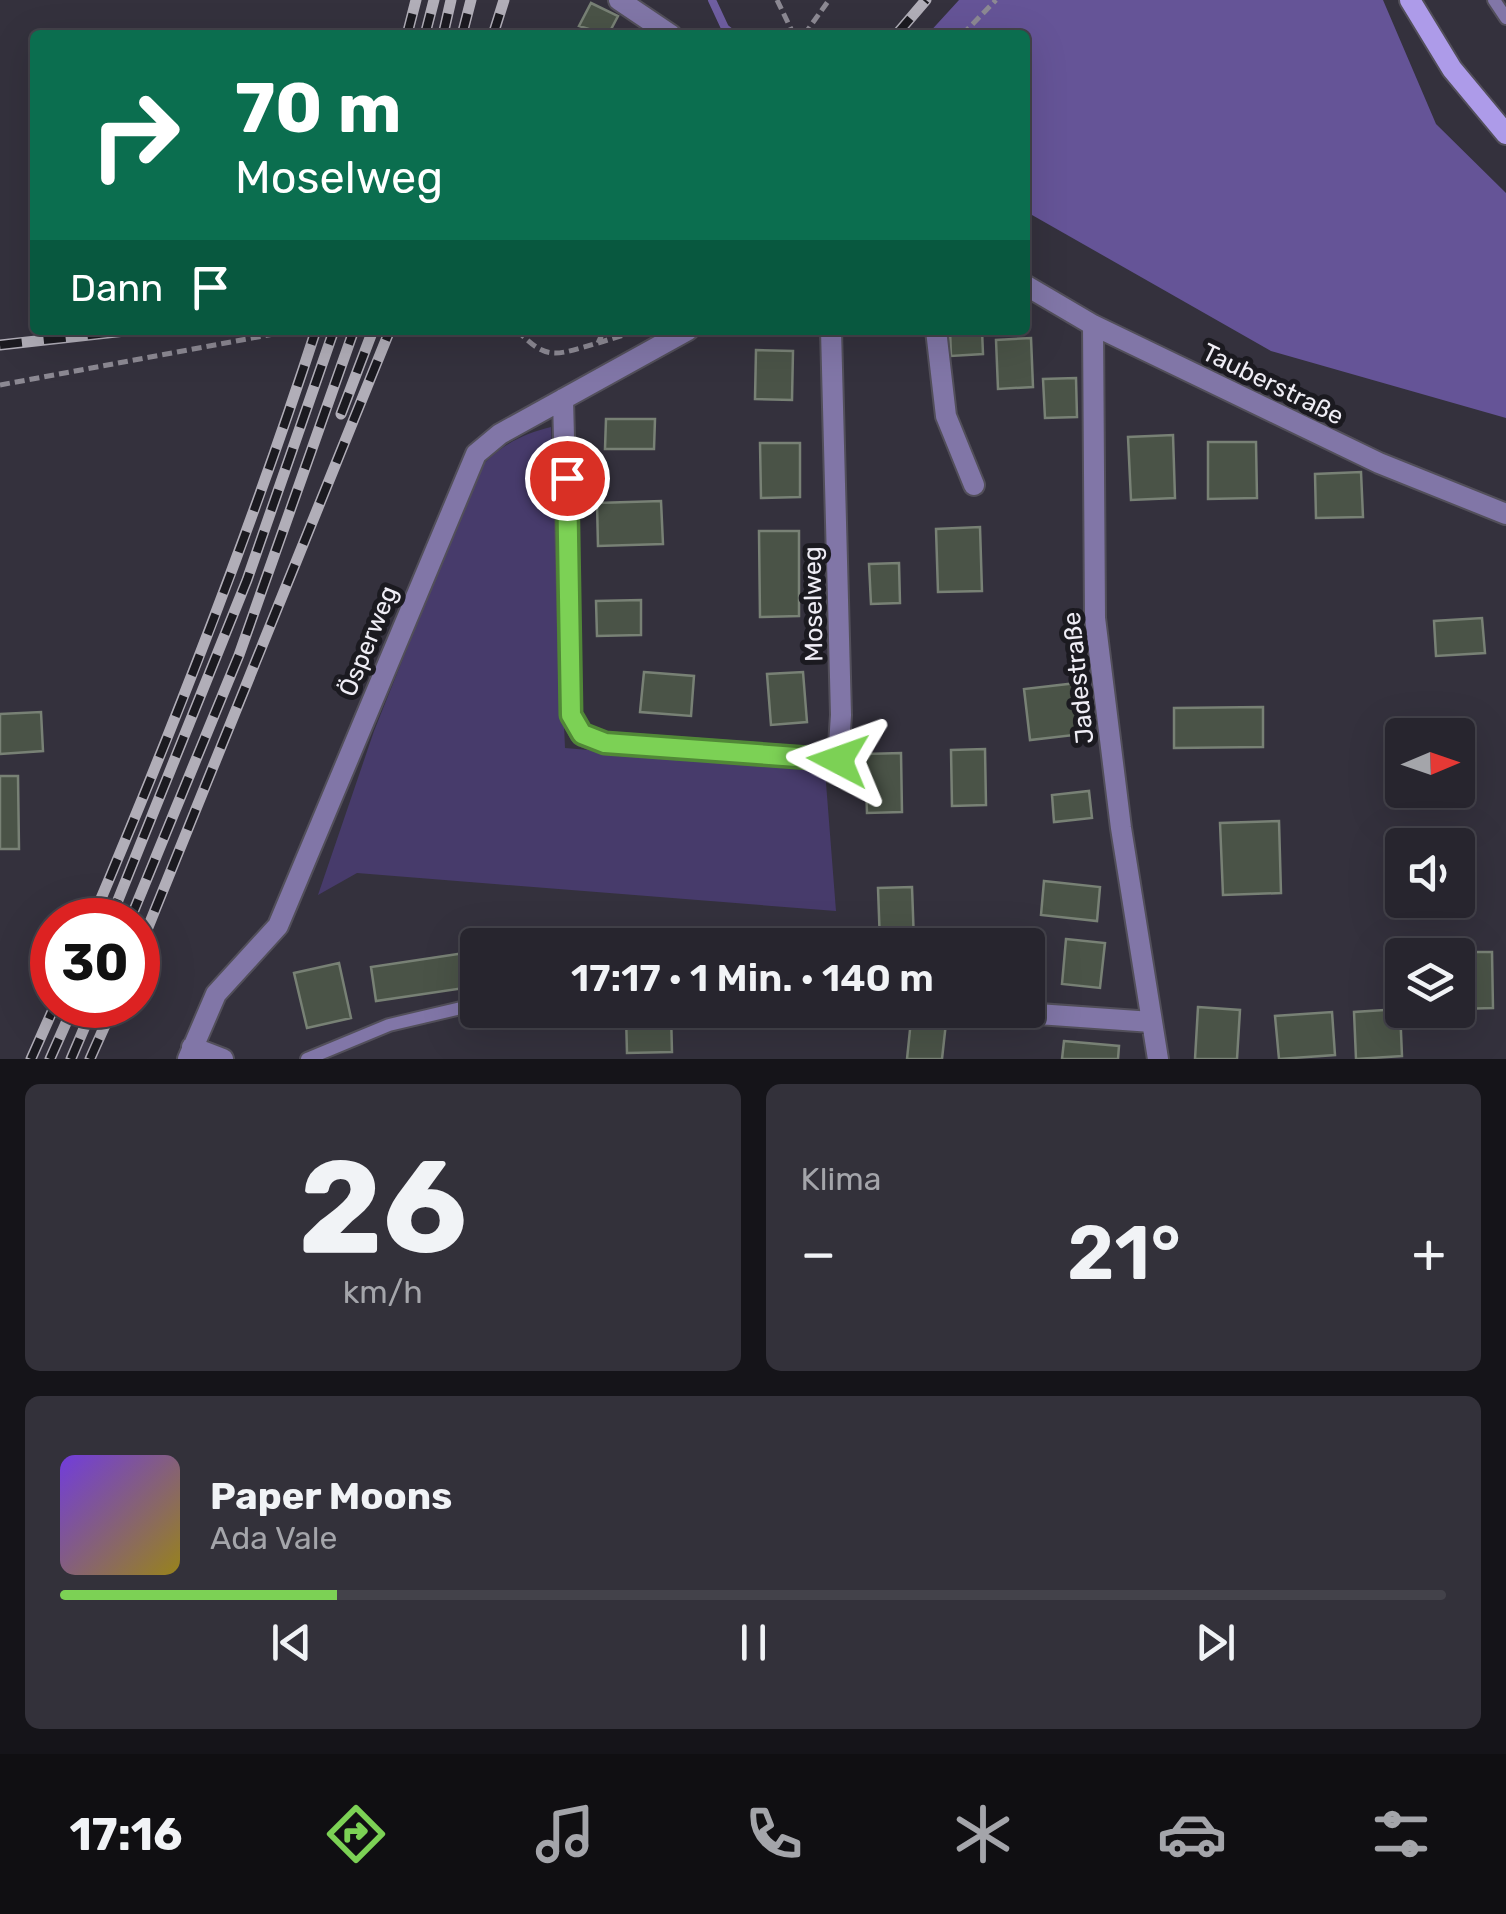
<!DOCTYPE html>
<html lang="de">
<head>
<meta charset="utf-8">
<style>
	body { margin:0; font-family:Rubik,sans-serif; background:#33313a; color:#f1f3f6; height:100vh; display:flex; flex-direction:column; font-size:38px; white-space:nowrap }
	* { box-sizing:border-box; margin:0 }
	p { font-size:32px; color:#a4a5aa }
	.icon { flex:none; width:55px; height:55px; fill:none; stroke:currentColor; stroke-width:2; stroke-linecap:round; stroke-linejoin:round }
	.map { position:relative; height:1059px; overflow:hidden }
	.panel { display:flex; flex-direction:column; gap:25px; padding:25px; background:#151419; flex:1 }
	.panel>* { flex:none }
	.guide { position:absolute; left:30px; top:30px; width:1000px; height:305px; border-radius:10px; box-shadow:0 10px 40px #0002,0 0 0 2px #43424a; background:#0b6e4f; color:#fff; overflow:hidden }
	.needle { width:65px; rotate:88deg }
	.buttons { position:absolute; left:1385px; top:718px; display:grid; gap:20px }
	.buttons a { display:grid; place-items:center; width:90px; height:90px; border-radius:10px; background:#27252e; box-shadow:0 10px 40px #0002,0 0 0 2px #43424a; font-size:50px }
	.speed { position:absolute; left:30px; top:898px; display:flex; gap:20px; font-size:50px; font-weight:700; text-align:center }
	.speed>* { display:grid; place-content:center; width:130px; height:130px; border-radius:50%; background:#27252e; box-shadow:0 10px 40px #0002,0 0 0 2px #43424a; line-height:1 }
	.speed .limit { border:15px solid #d22; background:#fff; color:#111 }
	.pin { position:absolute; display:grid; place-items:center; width:85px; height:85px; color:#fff; margin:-42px; border:5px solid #fff; border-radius:50%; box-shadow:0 2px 10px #0007 }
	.me { position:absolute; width:110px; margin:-55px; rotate:274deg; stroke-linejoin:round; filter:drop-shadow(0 0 8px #0008) }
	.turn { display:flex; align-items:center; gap:35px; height:210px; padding:0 40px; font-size:45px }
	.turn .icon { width:130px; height:130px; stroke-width:2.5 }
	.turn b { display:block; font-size:70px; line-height:85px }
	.then { display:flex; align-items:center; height:95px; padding:0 40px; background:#0003; gap:20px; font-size:38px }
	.big { font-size:75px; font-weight:600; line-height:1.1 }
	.panel .widget { flex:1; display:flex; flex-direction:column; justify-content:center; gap:15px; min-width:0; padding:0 35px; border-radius:15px; background:#33313a }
	.panel .dial { align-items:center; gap:0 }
	.dial b { font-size:130px; line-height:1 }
	.song { display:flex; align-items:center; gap:30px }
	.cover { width:120px; height:120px; border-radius:15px; background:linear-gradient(135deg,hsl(260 70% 55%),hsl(50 70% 35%)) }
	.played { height:10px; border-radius:5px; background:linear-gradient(90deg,#7cd155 20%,#43424a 20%) }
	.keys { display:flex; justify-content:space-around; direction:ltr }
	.heat { display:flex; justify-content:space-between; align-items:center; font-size:55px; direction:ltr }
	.panel .tiles { flex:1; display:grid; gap:25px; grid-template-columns:1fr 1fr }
	.widget:last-child { grid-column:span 2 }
	.trip { position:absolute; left:460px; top:928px; width:585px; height:100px; border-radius:10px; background:#27252e; box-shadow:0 10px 40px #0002,0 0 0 2px #43424a; font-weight:600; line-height:100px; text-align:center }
	.tabs { display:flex; height:160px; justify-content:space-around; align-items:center; background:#100f12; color:#a4a5aa }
	.tabs .icon { width:70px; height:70px }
	.tabs .on { color:#7cd155 }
	.tabs b { font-size:45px; color:#f1f3f6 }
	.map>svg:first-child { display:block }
	.green { fill:#473b6b }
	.forest { fill:#655497 }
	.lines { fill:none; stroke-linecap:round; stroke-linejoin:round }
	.stream { stroke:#6f5ea1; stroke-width:8 }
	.building { fill:#4a5347; stroke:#788175; stroke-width:2.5 }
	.lane-casing { stroke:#524f5a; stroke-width:16 }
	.street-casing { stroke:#524f5a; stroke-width:24 }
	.secondary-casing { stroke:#524f5a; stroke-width:24 }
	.path { stroke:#8c8993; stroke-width:5; stroke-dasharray:10 5; stroke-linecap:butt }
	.lane { stroke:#8176a7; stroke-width:12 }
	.street { stroke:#8176a7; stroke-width:20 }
	.secondary { stroke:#ad9be9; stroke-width:20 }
	.rail-casing { stroke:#b1aeb8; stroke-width:11 }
	.rail { stroke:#1b1a20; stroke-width:8; stroke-dasharray:22; stroke-linecap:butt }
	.route-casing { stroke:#518837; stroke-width:25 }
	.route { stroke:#7cd155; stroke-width:18 }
	.labels { text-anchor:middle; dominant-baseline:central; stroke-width:10; stroke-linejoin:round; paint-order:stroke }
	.street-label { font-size:25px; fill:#efedf5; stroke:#1b1a20 }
</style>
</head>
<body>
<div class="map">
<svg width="1506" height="1059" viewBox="0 0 1506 1059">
	<rect width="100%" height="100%" fill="#34313d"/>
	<path class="green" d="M 551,427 L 565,748 L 825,770 L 836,911 L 357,873 L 318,895 L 374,731 L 479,469 C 499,446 522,434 551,427 Z"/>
	<path class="forest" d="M 959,0 L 1383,0 L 1436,124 L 1506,193 L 1506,418 L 1271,351 L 1025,211 L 1025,35 L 927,35 Z"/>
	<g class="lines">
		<path class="stream" d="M 712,0 L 725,28 L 734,35"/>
	</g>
	<path class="building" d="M 591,3 L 618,16 L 608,35 L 579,26 Z
		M 950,330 L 982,330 L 983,354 L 951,356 Z
		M 1031,338 L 1033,387 L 998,389 L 996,340 Z
		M 756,350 L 793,351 L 792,400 L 755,399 Z
		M 1076,378 L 1077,417 L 1045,418 L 1043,379 Z
		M 606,419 L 655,419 L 654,449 L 605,449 Z
		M 1173,435 L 1175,498 L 1131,500 L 1128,437 Z
		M 1208,442 L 1256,442 L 1257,498 L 1208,499 Z
		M 760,443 L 800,443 L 800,497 L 761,498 Z
		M 1361,472 L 1363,517 L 1316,518 L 1315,474 Z
		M 661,501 L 663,544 L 598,546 L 597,503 Z
		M 980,527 L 982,591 L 938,592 L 936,529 Z
		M 759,531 L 799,531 L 799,616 L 760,617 Z
		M 899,563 L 900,603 L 871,604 L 869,564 Z
		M 641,600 L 641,635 L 597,636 L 596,601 Z
		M 1482,618 L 1485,653 L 1436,656 L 1434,621 Z
		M 644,672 L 694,676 L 691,716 L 640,712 Z
		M 803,672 L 807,722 L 771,725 L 767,674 Z
		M 1077,683 L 1083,734 L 1030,740 L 1024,689 Z
		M 1263,707 L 1263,747 L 1174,748 L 1174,708 Z
		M 41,712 L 43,751 L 0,754 L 0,714 Z
		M 985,749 L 986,805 L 952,806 L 951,750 Z
		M 901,753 L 902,812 L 867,813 L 865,754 Z
		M 0,776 L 18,776 L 19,849 L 0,849 Z
		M 1089,791 L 1092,818 L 1054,822 L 1052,795 Z
		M 1279,821 L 1281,893 L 1223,895 L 1220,823 Z
		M 1044,881 L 1100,887 L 1097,921 L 1041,915 Z
		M 912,887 L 914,942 L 880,943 L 878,888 Z
		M 1066,939 L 1105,943 L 1100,988 L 1062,984 Z
		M 942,942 L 983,943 L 983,945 L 942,945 Z
		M 478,951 L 478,986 L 376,1001 L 371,967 Z
		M 1456,952 L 1492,952 L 1493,1008 L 1458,1009 Z
		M 339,963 L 351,1018 L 307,1028 L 294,973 Z
		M 1198,1007 L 1240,1010 L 1237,1059 L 1195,1059 Z
		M 1400,1009 L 1402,1056 L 1356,1059 L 1354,1012 Z
		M 1332,1012 L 1335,1055 L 1279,1059 L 1275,1016 Z
		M 671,1014 L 672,1052 L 627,1053 L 626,1015 Z
		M 911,1020 L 946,1023 L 942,1059 L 907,1059 Z
		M 1064,1041 L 1119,1046 L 1118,1059 L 1062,1059 Z"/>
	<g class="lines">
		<defs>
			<path id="lane" d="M 1494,0 L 1506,18
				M 307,1059 L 389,1025 L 478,1004"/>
			<path id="street" d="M 619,0 L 671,35
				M 1025,285 L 1093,325 L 1379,463 L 1506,514
				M 1093,325 L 1095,618 L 1121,828 L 1158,1059
				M 936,330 L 946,416 L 974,485
				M 563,399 L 571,715 L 582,735 L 605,743 L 838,760 L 841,715 L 831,330
				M 982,1010 L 1152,1022
				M 192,1047 L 223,1059
				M 188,1059 L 216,994 L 278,926 L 476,454 L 500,434 L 688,330"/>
			<path id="secondary" d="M 1410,0 L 1452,69 L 1506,134"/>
		</defs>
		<use href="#lane" class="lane-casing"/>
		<use href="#street" class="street-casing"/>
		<use href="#secondary" class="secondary-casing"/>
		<path class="path" d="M 777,0 L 794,35
			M 804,35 L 829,0
			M 962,35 L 996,0
			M 517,330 C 548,363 557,354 598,343 L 604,330
			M 598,343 L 633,332
			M 0,385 L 295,330"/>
		<use href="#lane" class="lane"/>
		<use href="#street" class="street"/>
		<use href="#secondary" class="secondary"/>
		<defs>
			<path id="rail" d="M 407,35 L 416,0
				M 425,35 L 434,0
				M 443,35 L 451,0
				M 462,35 L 471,0
				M 493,35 L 504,0
				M 896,35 L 926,0
				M 0,345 L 134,330
				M 341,414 L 373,330
				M 92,920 C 174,726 251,530 316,330
				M 110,920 L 247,580 L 334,330
				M 130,920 L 239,655 L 354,330
				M 138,952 L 390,330
				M 31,1059 L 55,1005
				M 50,1059 L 74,1005
				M 71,1059 L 94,1005
				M 90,1059 L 114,1005"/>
		</defs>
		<use href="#rail" class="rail-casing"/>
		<use href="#rail" class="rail"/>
	</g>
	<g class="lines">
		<defs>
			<path id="route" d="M 567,478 L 571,715 L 582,734 L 605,743 L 838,760"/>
		</defs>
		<use href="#route" class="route-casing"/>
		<use href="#route" class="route"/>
	</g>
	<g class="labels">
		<g class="street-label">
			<text transform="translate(1273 384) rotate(26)">Tauberstraße</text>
			<text transform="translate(813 604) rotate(-91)">Moselweg</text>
			<text transform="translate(368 641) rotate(-68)">Ösperweg</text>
			<text transform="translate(1078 678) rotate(-96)">Jadestraße</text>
		</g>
	</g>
</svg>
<div class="buttons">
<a><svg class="needle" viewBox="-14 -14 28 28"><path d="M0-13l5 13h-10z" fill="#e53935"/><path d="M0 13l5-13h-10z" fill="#a4a5aa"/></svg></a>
<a><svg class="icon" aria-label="sound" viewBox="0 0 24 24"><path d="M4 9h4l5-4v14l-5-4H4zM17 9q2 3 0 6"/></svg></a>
<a><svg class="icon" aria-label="layers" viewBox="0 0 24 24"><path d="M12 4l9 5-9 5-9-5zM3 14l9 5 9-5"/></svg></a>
</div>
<div class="speed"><div class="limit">30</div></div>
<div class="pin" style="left:567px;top:478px;background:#d93025"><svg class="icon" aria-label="arrive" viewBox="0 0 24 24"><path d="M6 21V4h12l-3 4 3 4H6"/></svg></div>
<svg class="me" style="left:838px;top:760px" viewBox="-20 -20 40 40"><path d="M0-17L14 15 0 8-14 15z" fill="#7cd155" stroke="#fff" stroke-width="4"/></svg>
<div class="trip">17:17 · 1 Min. · 140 m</div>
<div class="guide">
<div class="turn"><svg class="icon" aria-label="right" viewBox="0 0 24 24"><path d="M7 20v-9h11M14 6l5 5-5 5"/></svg><div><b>70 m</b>Moselweg</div></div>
<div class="then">Dann<svg class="icon" aria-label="arrive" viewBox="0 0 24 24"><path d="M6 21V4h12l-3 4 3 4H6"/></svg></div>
</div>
</div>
<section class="panel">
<div class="tiles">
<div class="widget dial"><b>26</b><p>km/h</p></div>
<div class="widget"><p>Klima</p>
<div class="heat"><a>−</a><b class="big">21°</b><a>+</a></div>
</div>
<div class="widget">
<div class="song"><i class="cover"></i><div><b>Paper Moons</b><p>Ada Vale</p></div></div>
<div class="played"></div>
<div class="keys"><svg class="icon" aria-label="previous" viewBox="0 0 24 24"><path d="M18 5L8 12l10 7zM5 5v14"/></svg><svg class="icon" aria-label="pause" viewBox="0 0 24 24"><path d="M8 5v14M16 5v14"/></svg><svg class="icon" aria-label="next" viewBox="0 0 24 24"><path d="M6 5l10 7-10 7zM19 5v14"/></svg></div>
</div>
</div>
</section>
<nav class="tabs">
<b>17:16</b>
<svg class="icon on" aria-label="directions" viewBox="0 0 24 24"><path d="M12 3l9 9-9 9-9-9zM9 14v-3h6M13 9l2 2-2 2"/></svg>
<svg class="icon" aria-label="music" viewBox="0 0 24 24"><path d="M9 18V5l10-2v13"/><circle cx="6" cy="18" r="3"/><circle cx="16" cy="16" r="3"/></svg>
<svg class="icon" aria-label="phone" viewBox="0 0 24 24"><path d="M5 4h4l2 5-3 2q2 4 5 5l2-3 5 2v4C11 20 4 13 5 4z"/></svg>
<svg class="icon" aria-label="climate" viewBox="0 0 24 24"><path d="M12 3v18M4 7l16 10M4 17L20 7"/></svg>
<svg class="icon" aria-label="car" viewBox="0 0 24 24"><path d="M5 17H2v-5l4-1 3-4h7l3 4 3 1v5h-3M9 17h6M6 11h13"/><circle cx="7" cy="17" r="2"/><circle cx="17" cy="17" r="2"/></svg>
<svg class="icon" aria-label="filters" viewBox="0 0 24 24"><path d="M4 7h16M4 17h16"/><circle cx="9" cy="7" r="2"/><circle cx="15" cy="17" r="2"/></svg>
</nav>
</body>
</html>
